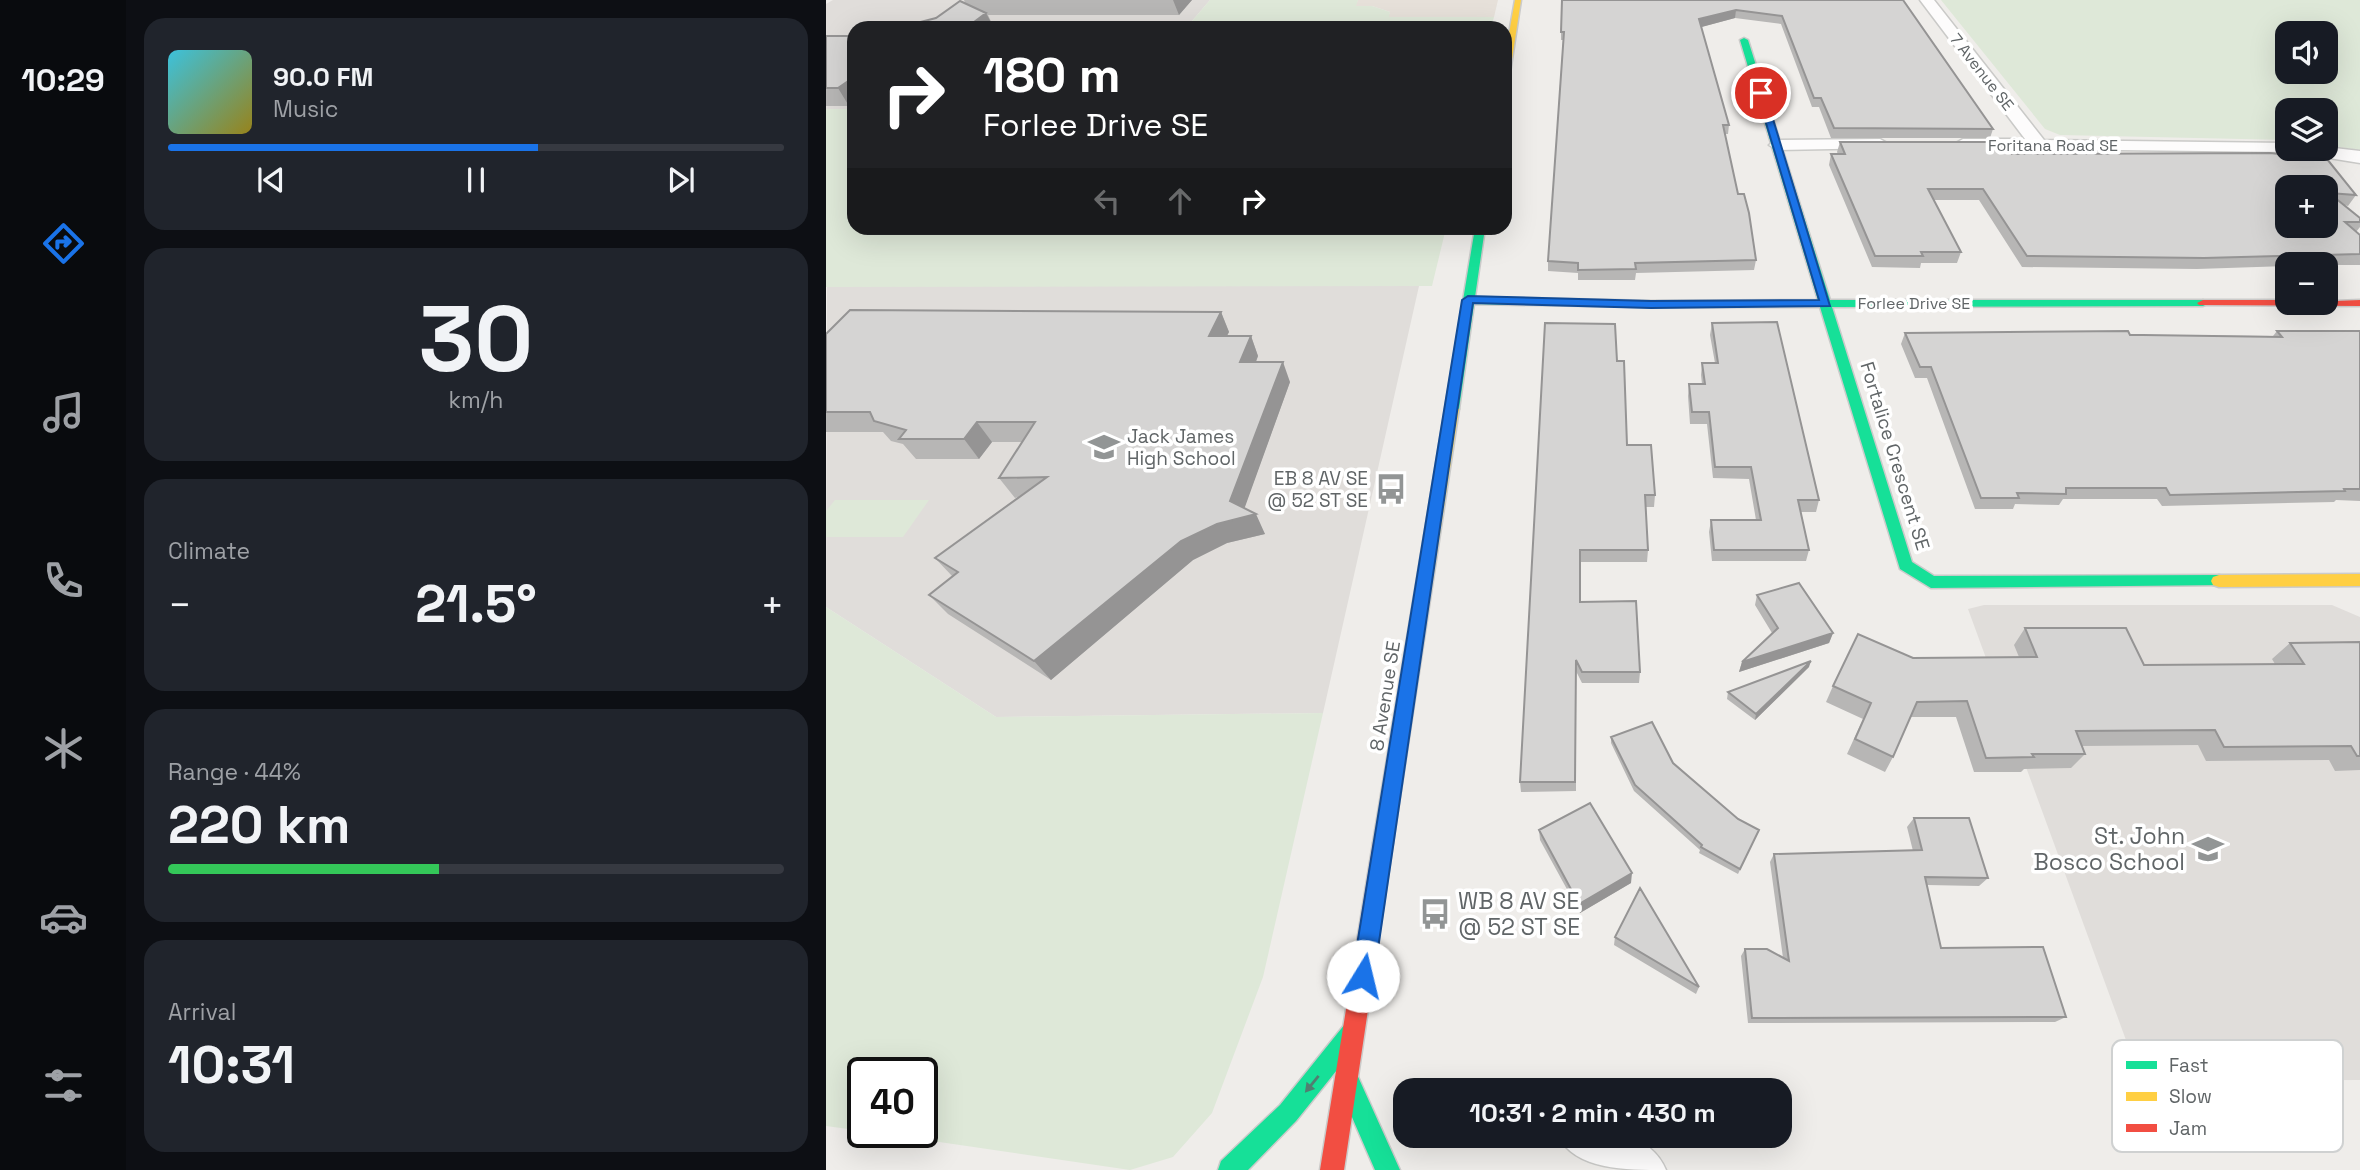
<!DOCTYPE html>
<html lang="en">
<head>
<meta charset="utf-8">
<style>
	body { margin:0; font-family:"Space Grotesk",sans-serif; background:#20242c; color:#f1f3f6; height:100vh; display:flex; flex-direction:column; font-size:26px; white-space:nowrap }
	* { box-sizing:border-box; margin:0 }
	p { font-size:23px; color:#9ea1a6 }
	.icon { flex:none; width:38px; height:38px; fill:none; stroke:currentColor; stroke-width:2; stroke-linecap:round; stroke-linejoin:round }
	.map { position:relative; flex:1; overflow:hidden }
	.side { display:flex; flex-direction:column; gap:18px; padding:18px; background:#0d0f14; width:700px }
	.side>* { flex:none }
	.banner { position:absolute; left:21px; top:21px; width:665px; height:214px; border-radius:21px; box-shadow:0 7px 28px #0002; background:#202124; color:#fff; overflow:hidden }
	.tools { position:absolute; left:1449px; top:21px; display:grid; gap:14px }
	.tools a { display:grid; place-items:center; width:63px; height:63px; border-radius:14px; background:#171b24; box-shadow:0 7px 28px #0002; font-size:35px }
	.speed { position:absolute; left:21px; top:1057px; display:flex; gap:14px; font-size:35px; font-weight:700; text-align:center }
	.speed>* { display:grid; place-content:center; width:91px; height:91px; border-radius:50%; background:#171b24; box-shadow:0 7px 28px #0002; line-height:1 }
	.speed .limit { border:4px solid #111; border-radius:10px; background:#fff; color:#111 }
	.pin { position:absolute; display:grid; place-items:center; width:60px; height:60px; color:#fff; margin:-30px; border:4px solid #fff; border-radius:50%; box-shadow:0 2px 7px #0007 }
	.me { position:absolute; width:77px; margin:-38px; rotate:9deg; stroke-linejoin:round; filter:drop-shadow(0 0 5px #0008) }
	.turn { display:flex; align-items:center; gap:24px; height:147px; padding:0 21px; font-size:32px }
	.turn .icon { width:91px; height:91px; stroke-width:2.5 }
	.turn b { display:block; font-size:49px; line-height:60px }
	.lanes { display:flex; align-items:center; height:66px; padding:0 21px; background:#0003; justify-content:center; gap:35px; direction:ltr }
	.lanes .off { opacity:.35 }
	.big { font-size:52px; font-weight:700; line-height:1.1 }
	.side .tile { flex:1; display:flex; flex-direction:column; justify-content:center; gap:10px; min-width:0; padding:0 24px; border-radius:21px; background:#20242c }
	.side .dial { align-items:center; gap:0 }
	.dial b { font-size:91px; line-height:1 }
	.song { display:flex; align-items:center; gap:21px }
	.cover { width:84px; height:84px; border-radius:10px; background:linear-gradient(135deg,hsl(190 70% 55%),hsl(50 70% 35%)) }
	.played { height:7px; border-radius:4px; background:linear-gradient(90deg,#1a73e8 60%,#363941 60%) }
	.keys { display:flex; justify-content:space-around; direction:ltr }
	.heat { display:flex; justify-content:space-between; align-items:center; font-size:38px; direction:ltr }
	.charge { height:10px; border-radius:5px; background:linear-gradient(90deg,#34c759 44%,#363941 0) }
	.trip { position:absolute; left:567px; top:1078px; width:399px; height:70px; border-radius:21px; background:#171b24; box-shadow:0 7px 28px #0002; font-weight:700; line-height:70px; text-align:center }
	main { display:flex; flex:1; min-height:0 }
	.menu { display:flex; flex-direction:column; width:126px; justify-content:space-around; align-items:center; background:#090b0e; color:#9ea1a6 }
	.menu .icon { width:49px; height:49px }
	.menu .on { color:#1a73e8 }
	.menu b { font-size:32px; color:#f1f3f6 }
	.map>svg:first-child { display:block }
	.commercial { fill:#e6e0d9 }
	.education { fill:#e0ddda }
	.green { fill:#dee8d8; fill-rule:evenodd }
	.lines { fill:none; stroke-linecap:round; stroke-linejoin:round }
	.street-casing { stroke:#cacac8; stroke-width:3 }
	.fast-casing { stroke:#cbcbca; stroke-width:3 }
	.slow-casing { stroke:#cbcbca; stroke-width:3 }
	.jam-casing { stroke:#cbcbca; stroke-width:3 }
	.street { fill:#fdfcfc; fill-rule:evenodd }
	.fast { fill:#16e098; fill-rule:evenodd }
	.slow { fill:#ffcf43; fill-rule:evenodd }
	.jam { fill:#f24e42; fill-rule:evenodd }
	.wall { fill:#b7b6b5 }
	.shaded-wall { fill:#959494 }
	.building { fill:#d5d4d3; stroke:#959494; stroke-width:2; fill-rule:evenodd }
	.oneway { fill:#517e71 }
	.route { fill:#1a73e8; stroke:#114b97; stroke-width:2 }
	.labels { text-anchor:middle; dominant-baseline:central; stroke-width:7; stroke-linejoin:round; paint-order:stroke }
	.far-street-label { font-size:16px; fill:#606567; stroke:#fff }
	.poi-label { font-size:19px; fill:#606567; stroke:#fff; text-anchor:start }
	.street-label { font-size:19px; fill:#606567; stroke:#fff }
	.near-poi-label { font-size:23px; fill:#606567; stroke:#fff; text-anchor:end }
	.key { fill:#fff; stroke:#cfd1d1; stroke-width:2 }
	.key-label { font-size:19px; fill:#606567 }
</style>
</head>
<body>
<main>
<nav class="menu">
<b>10:29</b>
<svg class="icon on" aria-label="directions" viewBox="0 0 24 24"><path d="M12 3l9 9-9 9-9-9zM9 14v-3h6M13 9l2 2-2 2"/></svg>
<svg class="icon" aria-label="music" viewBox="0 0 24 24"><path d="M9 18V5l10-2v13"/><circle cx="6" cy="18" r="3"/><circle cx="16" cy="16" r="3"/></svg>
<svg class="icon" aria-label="phone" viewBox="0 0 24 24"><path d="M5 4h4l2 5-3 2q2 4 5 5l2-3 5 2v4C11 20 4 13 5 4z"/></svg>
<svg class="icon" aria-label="climate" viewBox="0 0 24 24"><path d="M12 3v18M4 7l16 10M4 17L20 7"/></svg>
<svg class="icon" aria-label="car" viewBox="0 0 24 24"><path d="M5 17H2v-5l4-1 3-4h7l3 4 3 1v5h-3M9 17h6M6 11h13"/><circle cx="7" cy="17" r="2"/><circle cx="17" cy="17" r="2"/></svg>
<svg class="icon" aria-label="filters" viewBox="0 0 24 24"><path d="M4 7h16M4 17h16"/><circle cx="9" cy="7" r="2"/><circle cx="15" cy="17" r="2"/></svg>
</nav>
<section class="side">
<div class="tile">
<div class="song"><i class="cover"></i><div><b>90.0 FM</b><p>Music</p></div></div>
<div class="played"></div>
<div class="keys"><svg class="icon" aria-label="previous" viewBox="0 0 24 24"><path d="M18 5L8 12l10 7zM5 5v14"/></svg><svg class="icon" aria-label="pause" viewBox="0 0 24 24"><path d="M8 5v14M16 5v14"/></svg><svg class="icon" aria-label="next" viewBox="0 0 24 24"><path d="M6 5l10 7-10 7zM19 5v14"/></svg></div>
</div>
<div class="tile dial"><b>30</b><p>km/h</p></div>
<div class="tile"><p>Climate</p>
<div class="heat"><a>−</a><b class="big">21.5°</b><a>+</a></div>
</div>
<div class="tile"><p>Range · 44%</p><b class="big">220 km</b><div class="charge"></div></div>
<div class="tile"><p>Arrival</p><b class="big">10:31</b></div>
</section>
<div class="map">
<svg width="1534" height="1170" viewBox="0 0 1534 1170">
	<rect width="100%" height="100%" fill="#efedea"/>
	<path class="commercial" d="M 532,0 L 672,0 L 668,17 L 562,17 L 564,12 L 546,6 L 529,6 Z"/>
	<path class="education" d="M 7,0 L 384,0 L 360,28 L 28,28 L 28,109 L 0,109 L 0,4 Z
		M 1,286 L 593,286 L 497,713 L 170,717 L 0,607 Z
		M 1158,605 L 1506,605 L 1534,617 L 1534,1080 L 1315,1081 L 1142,609 Z"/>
	<path class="green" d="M 384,0 L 532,0 L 530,6 L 546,6 L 564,12 L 563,17 L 668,17 L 665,28 L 360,28 Z
		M 1115,0 L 1534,0 L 1534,150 L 1500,145 L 1500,110 L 1461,110 L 1461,140 L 1234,135 L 1219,129 ZM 1461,33 L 1500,33 L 1500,72 L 1461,72 Z
		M 0,109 L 28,109 L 28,228 L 620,228 L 606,286 L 0,287 Z
		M 9,500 L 103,500 L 77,537 L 0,537 L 0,511 Z
		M 0,607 L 170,717 L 497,713 L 437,977 L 386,1113 L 347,1157 L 304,1170 L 45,1132 L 96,1132 L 96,1073 L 37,1073 L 37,1131 L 0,1126 Z"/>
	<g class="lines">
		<defs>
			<path id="street" d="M 1094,0 L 1108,0 L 1218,140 L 1461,143 L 1461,149 L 1500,147 L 1534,151 L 1534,163 L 1466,152 L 1131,148 L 1128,144 L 1137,139 L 1199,139 Z
				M 1054,139 L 1063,144 L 1060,148 L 952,150 L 943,145 L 952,140 Z
				M 732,1136 C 772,1134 822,1127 840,1170 C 799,1170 750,1170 732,1136 Z"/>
			<path id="fast" d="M 918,38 L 922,40 L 1004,300 L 1377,300 L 1383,303 L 1377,306 L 1006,307 L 1086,562 L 1108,576 L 1393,575 L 1399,577 L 1401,581 L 1399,585 L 1105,588 L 1074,569 L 994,307 L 825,307 L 648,304 L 633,409 L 631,412 L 621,412 L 619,409 L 649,228 L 659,228 L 649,297 L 825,301 L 992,300 L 914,40 Z
				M 527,1021 L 535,1024 L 538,1032 L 535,1040 L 470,1121 L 422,1170 L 392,1170 L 395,1161 L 454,1105 L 519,1024 Z
				M 521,1066 L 529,1070 L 574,1170 L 549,1170 L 509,1078 L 513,1070 Z"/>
			<path id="slow" d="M 689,0 L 695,0 L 683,79 L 679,81 L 679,56 Z
				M 626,405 L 633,409 L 567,843 L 564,850 L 557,853 L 550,850 L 547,843 L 619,409 Z
				M 1534,574 L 1534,586 L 1393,587 L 1387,585 L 1385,581 L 1387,577 L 1393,575 Z"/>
			<path id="jam" d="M 1377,300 L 1461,300 L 1461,303 L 1534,300 L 1534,306 L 1373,305 L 1371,303 Z
				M 557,833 L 564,836 L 567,843 L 518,1170 L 494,1170 L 547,843 L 550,836 Z"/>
		</defs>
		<use href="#street" class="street-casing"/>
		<use href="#fast" class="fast-casing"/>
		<use href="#slow" class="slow-casing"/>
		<use href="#jam" class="jam-casing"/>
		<use href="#street" class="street"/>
		<use href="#fast" class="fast"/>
		<use href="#slow" class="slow"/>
		<use href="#jam" class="jam"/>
	</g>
	<path class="wall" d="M 138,0 L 366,0 L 353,15 L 162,15 L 168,28 L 71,28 L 110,18 L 139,3 Z
		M 736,0 L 1077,0 L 1167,129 L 1164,138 L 1005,138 L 993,107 L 986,107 L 955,24 L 909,18 L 875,27 L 903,125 L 902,134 L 899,134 L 912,194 L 930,260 L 928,270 L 810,273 L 809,280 L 752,280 L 752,273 L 722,271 L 722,261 L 737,40 L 735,40 L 735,32 Z
		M 0,36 L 23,106 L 0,106 Z
		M 1014,142 L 1186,154 L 1530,195 L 1522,206 L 1518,205 L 1534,218 L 1534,227 L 1530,232 L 1534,235 L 1534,265 L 1500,265 L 1500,264 L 1461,264 L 1461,266 L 1371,269 L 1196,267 L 1153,200 L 1108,200 L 1135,252 L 1131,263 L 1095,263 L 1094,268 L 1046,267 L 1003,165 L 1005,154 L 1012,154 L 1011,152 Z
		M 395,312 L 403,332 L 400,336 L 425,336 L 432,356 L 430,362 L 464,382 L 418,508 L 439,534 L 401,543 L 367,560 L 225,680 L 122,614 L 103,595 L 127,577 L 109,558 L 192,497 L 189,498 L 173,478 L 196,442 L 166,442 L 153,459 L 90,459 L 77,444 L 65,441 L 57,432 L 0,432 L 0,334 Z
		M 886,323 L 993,500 L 990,512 L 975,512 L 983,550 L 980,561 L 886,561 L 883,532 L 885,520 L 930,520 L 923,479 L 887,478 L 881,424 L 864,424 L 862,396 L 863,384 L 876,384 L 875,375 L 876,363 L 889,363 L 884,335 Z
		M 1451,331 L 1534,331 L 1534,501 L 1510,500 L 1508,502 L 1336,506 L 1331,499 L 1237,499 L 1233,505 L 1189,504 L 1187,509 L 1149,509 L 1101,378 L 1089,378 L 1075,344 L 1079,333 L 1447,336 Z
		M 791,361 L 801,445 L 829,495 L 828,507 L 820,507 L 822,550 L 821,562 L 755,562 L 755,602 L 814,672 L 813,683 L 756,683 L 750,671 L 750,791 L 695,792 L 694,782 Z
		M 931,595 L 1007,633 L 1003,643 L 913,672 L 916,662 L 946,633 L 929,605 Z
		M 1199,628 L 1318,665 L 1449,664 L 1446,659 L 1464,643 L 1534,642 L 1534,770 L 1509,771 L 1503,760 L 1380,761 L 1372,745 L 1256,746 L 1259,754 L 1245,768 L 1198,769 L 1195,772 L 1148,772 L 1130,717 L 1084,717 L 1067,757 L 1059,772 L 1021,754 L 1037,719 L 1000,702 L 1007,686 L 1087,658 L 1193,657 L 1188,645 Z
		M 983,667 L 929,720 L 901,699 L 902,692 Z
		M 785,737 L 847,763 L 931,835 L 912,874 L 873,853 L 874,850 L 808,791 L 785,743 Z
		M 1088,818 L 1162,878 L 1153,886 L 1101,885 L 1115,948 L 1240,1017 L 1229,1022 L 922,1023 L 915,956 L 919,949 L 957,958 L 944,862 L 948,854 L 1087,851 L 1081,827 Z
		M 713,830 L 805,883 L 754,913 L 714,840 Z
		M 789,937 L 873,987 L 870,994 L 788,945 Z"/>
	<path class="shaded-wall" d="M 347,0 L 366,0 L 353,15 Z
		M 910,10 L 909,18 L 872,28 L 873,19 Z
		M 160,13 L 168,28 L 140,28 Z
		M 28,77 L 28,103 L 23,106 L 12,88 Z
		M 395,312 L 403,332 L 391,356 L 383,336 Z
		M 425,336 L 432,356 L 422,382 L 414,362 Z
		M 457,362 L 464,382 L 415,518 L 430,514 L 439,534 L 401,543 L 367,560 L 225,680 L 208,661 L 404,501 Z
		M 151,422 L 166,442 L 153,459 L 138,439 Z
		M 1007,633 L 1003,643 L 913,672 L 916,662 Z
		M 985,661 L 983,667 L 929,720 L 930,714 Z
		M 806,873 L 805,883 L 754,913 L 753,904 Z"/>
	<path class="building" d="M 736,0 L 1077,0 L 1167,129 L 1008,128 L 995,98 L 988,98 L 956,16 L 910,10 L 873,19 L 903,125 L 897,125 L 912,194 L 918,194 L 923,213 L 930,260 L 809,263 L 810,269 L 752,270 L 752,263 L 722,261 L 738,32 L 735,32 Z
		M 134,1 L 160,13 L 140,28 L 71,28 L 110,18 Z
		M 0,36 L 28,36 L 28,77 L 12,88 L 0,88 Z
		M 1014,142 L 1178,142 L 1186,154 L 1444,153 L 1501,159 L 1530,195 L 1503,193 L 1534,218 L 1534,222 L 1519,222 L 1534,235 L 1534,254 L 1378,258 L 1201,256 L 1157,189 L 1102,189 L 1135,252 L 1095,252 L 1097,256 L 1049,256 L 1005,154 L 1019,154 ZM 1461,187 L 1500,187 L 1500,226 L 1461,226 Z
		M 24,310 L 395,312 L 383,336 L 425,336 L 414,362 L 457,362 L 404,501 L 430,514 L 391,524 L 355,541 L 208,661 L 103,595 L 132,572 L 109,558 L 221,477 L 173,478 L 209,422 L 151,422 L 138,439 L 73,439 L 80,430 L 48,421 L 44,412 L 0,412 L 0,334 Z
		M 951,322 L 993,500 L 972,500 L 983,550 L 888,550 L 885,520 L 935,520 L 925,467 L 889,467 L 883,412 L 866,412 L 863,384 L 879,384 L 876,363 L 892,363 L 886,323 Z
		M 719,323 L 789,324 L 791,361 L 798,361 L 801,445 L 825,445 L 829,495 L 819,495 L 822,550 L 754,550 L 754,602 L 810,601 L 814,672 L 756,672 L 750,660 L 749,782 L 694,782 Z
		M 1302,331 L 1304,335 L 1317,335 L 1456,337 L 1451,331 L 1534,331 L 1534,489 L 1518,489 L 1519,491 L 1344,495 L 1340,488 L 1240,488 L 1240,494 L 1191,493 L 1193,498 L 1155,498 L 1105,367 L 1094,367 L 1079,333 Z
		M 973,583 L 1007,633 L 916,662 L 952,628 L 931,595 Z
		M 1199,628 L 1300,628 L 1318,665 L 1478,664 L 1464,643 L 1534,642 L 1534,756 L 1531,756 L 1525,746 L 1398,747 L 1389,730 L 1250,731 L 1259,754 L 1206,754 L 1208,757 L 1160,758 L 1141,701 L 1091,702 L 1067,757 L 1029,739 L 1045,703 L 1007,686 L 1032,634 L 1087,658 L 1211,657 Z
		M 985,661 L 930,714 L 902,692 Z
		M 826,722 L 847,763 L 912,819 L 933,830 L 914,869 L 875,847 L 876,845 L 809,785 L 785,737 Z
		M 764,803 L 806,873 L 753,904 L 713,830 Z
		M 1088,818 L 1143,818 L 1162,878 L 1099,877 L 1115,948 L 1217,947 L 1240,1017 L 926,1018 L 919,949 L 941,949 L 963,961 L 948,854 L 1096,850 Z
		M 814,888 L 873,987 L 789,937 Z"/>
	<defs><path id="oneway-solid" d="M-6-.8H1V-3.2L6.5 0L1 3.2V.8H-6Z" transform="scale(1.75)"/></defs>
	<use class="oneway" href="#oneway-solid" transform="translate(486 1084) rotate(129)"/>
	<path class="route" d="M 935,90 L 939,93 L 1004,306 L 825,308 L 647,303 L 548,976 L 545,984 L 537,987 L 529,984 L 526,976 L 636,300 L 642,296 L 825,301 L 993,300 L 931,93 Z"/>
	<defs>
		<symbol id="school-bare" viewBox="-9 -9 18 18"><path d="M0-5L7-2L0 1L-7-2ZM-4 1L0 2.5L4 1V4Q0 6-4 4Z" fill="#929595" stroke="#fff" stroke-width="2.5" paint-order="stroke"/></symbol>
		<symbol id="bus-bare" viewBox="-9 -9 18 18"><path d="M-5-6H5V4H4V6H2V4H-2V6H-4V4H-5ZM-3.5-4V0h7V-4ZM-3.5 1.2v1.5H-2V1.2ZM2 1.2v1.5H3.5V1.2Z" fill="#929595" stroke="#fff" stroke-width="2.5" paint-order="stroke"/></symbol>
	</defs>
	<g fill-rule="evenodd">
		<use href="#school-bare" x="256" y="425" width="44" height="44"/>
		<use href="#bus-bare" x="543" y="467" width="44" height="44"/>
		<use href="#school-bare" x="1360" y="827" width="44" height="44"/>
		<use href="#bus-bare" x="587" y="892" width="44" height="44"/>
	</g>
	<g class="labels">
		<g class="far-street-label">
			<text transform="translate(1156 72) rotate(52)">7 Avenue SE</text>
			<text x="1227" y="145">Foritana Road SE</text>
			<text x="1088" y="303">Forlee Drive SE</text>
		</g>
		<g class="poi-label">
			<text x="301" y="436">Jack James<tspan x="301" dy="22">High School</tspan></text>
			<text x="542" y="478" text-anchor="end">EB 8 AV SE<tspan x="542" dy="22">@ 52 ST SE</tspan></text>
		</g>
		<g class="street-label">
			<text transform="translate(1069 456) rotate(73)">Fortalice Crescent SE</text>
			<text transform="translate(559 696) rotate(-81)">8 Avenue SE</text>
		</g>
		<g class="near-poi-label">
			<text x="1359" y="836">St. John<tspan x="1359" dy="26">Bosco School</tspan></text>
			<text x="632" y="901" text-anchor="start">WB 8 AV SE<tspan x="632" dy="26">@ 52 ST SE</tspan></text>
		</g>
	</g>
	<rect x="1286" y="1040" width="231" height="112" rx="10" class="key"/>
	<rect x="1300" y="1061" width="31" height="8" fill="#16e098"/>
	<rect x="1300" y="1092" width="31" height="9" fill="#ffcf43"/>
	<rect x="1300" y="1124" width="31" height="8" fill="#f24e42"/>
	<g class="key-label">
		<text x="1343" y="1072">Fast</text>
		<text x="1343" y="1103">Slow</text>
		<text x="1343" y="1135">Jam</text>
	</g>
</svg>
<div class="tools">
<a><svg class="icon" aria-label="sound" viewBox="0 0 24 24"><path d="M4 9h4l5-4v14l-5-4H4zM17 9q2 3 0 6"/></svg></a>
<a><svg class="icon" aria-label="layers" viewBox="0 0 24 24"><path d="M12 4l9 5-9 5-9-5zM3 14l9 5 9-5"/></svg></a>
<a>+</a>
<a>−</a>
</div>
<div class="speed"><div class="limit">40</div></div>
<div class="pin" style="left:935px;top:93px;background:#d93025"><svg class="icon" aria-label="arrive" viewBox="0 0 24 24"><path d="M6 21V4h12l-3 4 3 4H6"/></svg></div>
<svg class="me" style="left:537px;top:976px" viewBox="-20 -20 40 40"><circle r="19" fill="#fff"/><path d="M0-13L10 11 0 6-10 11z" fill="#1a73e8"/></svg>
<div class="trip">10:31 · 2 min · 430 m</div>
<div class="banner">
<div class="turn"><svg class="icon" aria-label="right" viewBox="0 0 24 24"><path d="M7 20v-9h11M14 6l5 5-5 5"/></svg><div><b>180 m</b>Forlee Drive SE</div></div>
<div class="lanes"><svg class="icon off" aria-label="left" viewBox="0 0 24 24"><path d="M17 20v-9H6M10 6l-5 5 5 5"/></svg><svg class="icon off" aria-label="ahead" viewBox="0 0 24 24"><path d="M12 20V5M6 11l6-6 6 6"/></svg><svg class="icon" aria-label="right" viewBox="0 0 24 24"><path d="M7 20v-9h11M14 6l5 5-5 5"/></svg></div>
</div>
</div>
</main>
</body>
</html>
